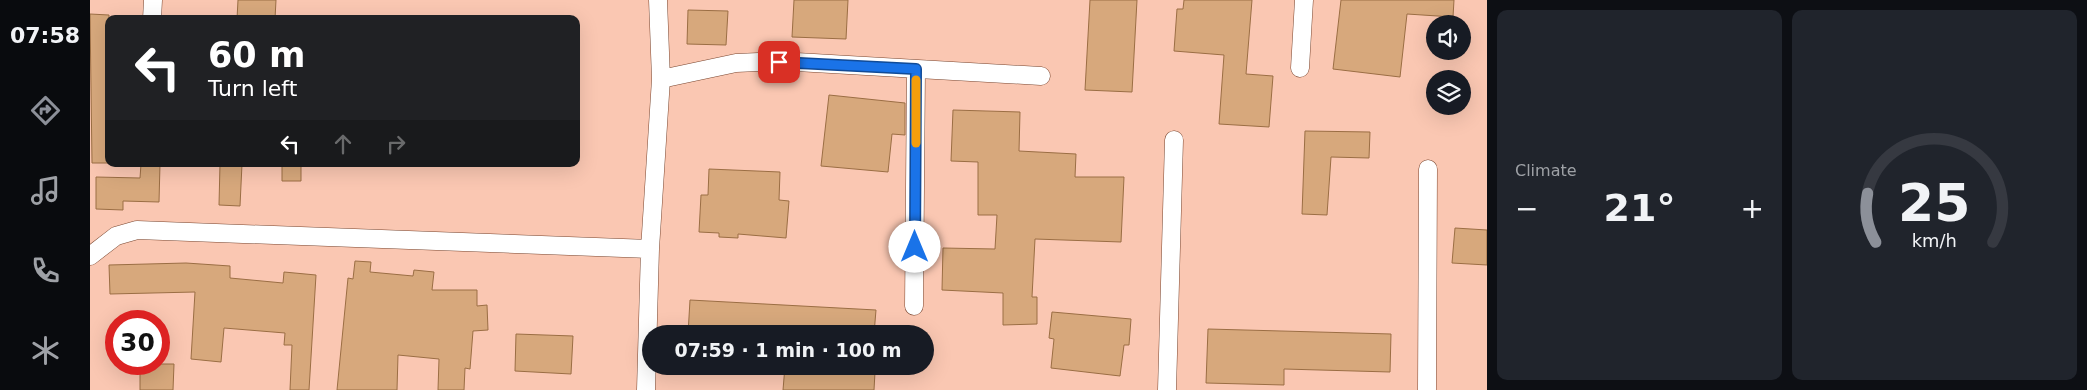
<!DOCTYPE html>
<html lang="en">
<head>
<meta charset="utf-8">
<style>
	body { margin:0; font-family:"DejaVu Sans",sans-serif; background:#20242c; color:#f1f3f6; height:100vh; display:flex; flex-direction:column; font-size:19px; white-space:nowrap }
	* { box-sizing:border-box; margin:0 }
	p { font-size:16px; color:#9ea1a6 }
	.icon { flex:none; width:28px; height:28px; fill:none; stroke:currentColor; stroke-width:2; stroke-linecap:round; stroke-linejoin:round }
	.map { position:relative; flex:1; overflow:hidden }
	.panel { display:flex; flex-direction:column; gap:10px; padding:10px; background:#0d0f14; width:600px }
	.panel>* { flex:none }
	.top-card { position:absolute; left:15px; top:15px; width:475px; height:152px; border-radius:10px; box-shadow:0 5px 20px #0002; background:#202124; color:#fff; overflow:hidden }
	.fabs { position:absolute; left:1336px; top:15px; display:grid; gap:10px }
	.fabs a { display:grid; place-items:center; width:45px; height:45px; border-radius:50%; background:#171b24; box-shadow:0 5px 20px #0002; font-size:25px }
	.speed { position:absolute; left:15px; top:310px; display:flex; gap:10px; font-size:25px; font-weight:700; text-align:center }
	.speed>* { display:grid; place-content:center; width:65px; height:65px; border-radius:50%; background:#171b24; box-shadow:0 5px 20px #0002; line-height:1 }
	.speed .limit { border:8px solid #d22; background:#fff; color:#111 }
	.pin { position:absolute; display:grid; place-items:center; width:42px; height:42px; color:#fff; margin:-21px; border-radius:10px; box-shadow:0 2px 8px #0006 }
	.me { position:absolute; width:55px; margin:-28px; rotate:0deg; stroke-linejoin:round; filter:drop-shadow(0 0 4px #0008) }
	.turn { display:flex; align-items:center; gap:18px; height:105px; padding:0 20px; font-size:22px }
	.turn .icon { width:65px; height:65px; stroke-width:2.5 }
	.turn b { display:block; font-size:35px; line-height:42px }
	.lanes { display:flex; align-items:center; height:48px; padding:0 20px; background:#0003; justify-content:center; gap:25px; direction:ltr }
	.lanes .off { opacity:.35 }
	.big { font-size:38px; font-weight:700; line-height:1.1 }
	.panel .widget { flex:1; display:flex; flex-direction:column; justify-content:center; gap:8px; min-width:0; padding:0 18px; border-radius:10px; background:#20242c }
	.panel .dial { align-items:center; gap:0 }
	.dial svg { height:130px; overflow:visible; fill:none; stroke:#363941; stroke-width:7; stroke-linecap:round; text-anchor:middle }
	.dial text { fill:#f1f3f6; stroke:none }
	.heat { display:flex; justify-content:space-between; align-items:center; font-size:28px; direction:ltr }
	.panel .tiles { flex:1; display:grid; gap:10px; grid-template-columns:repeat(2,1fr) }
	.trip { position:absolute; left:552px; top:325px; width:292px; height:50px; border-radius:25px; background:#171b24; box-shadow:0 5px 20px #0002; font-weight:700; line-height:50px; text-align:center }
	main { display:flex; flex:1; min-height:0 }
	.tabs { display:flex; flex-direction:column; width:90px; justify-content:space-around; align-items:center; background:#090b0e; color:#9ea1a6 }
	.tabs .icon { width:35px; height:35px }
	.tabs .active { color:#8c9099 }
	.tabs b { font-size:22px; color:#f1f3f6 }
	.map>svg:first-child { display:block }
	.building { fill:#d7a87c; stroke:#9b6e44 }
	.lines { fill:none; stroke-linecap:round; stroke-linejoin:round }
	.minor-casing { stroke:#7a462f; stroke-width:19 }
	.minor { stroke:#fff; stroke-width:18 }
	.route-casing { stroke:#114b97; stroke-width:12 }
	.route { stroke:#1a73e8; stroke-width:9 }
	.slow { stroke:#f59e0b; stroke-width:9 }
</style>
</head>
<body>
<main>
<nav class="tabs">
<b>07:58</b>
<svg class="icon active" aria-label="directions" viewBox="0 0 24 24"><path d="M12 3l9 9-9 9-9-9zM9 14v-3h6M13 9l2 2-2 2"/></svg>
<svg class="icon" aria-label="music" viewBox="0 0 24 24"><path d="M9 18V5l10-2v13"/><circle cx="6" cy="18" r="3"/><circle cx="16" cy="16" r="3"/></svg>
<svg class="icon" aria-label="phone" viewBox="0 0 24 24"><path d="M5 4h4l2 5-3 2q2 4 5 5l2-3 5 2v4C11 20 4 13 5 4z"/></svg>
<svg class="icon" aria-label="climate" viewBox="0 0 24 24"><path d="M12 3v18M4 7l16 10M4 17L20 7"/></svg>
</nav>
<div class="map">
<svg width="1397" height="390" viewBox="0 0 1397 390">
	<rect width="100%" height="100%" fill="#fac7b2"/>
	<path class="building" d="M 148,0 L 186,0 L 185,19 L 147,19 Z
		M 704,0 L 758,0 L 756,39 L 702,37 Z
		M 1000,0 L 1047,0 L 1042,92 L 995,90 Z
		M 1094,0 L 1162,0 L 1156,74 L 1183,76 L 1179,127 L 1129,124 L 1134,55 L 1084,51 L 1087,9 L 1093,9 Z
		M 1251,0 L 1364,0 L 1363,17 L 1317,14 L 1310,77 L 1243,69 Z
		M 598,10 L 638,11 L 636,45 L 597,44 Z
		M 0,14 L 19,15 L 19,163 L 2,163 Z
		M 739,95 L 815,103 L 815,135 L 802,134 L 798,172 L 731,166 Z
		M 863,110 L 930,112 L 929,151 L 986,154 L 985,177 L 1034,177 L 1031,242 L 945,239 L 942,297 L 947,297 L 947,324 L 913,325 L 913,293 L 852,290 L 853,248 L 905,249 L 907,215 L 888,215 L 888,162 L 861,161 Z
		M 1215,131 L 1280,132 L 1279,158 L 1241,157 L 1237,215 L 1212,214 Z
		M 51,164 L 70,164 L 69,202 L 33,201 L 33,210 L 6,209 L 6,177 L 50,178 Z
		M 130,164 L 152,164 L 150,206 L 129,205 Z
		M 192,164 L 211,164 L 211,181 L 192,181 Z
		M 619,169 L 690,172 L 689,200 L 699,201 L 696,238 L 648,234 L 648,238 L 629,237 L 629,233 L 609,232 L 611,195 L 618,195 Z
		M 1365,228 L 1397,230 L 1397,265 L 1362,263 Z
		M 265,261 L 281,262 L 280,272 L 323,276 L 324,270 L 344,272 L 342,290 L 387,290 L 387,306 L 397,305 L 398,330 L 383,331 L 380,369 L 375,368 L 374,390 L 348,390 L 349,359 L 308,355 L 307,390 L 247,390 L 258,278 L 263,279 Z
		M 96,263 L 140,266 L 140,278 L 193,283 L 194,272 L 226,275 L 219,390 L 200,390 L 202,345 L 194,345 L 195,333 L 134,328 L 131,362 L 101,359 L 105,292 L 20,294 L 19,265 Z
		M 600,300 L 786,310 L 784,334 L 598,334 Z
		M 962,312 L 1041,319 L 1039,345 L 1034,345 L 1030,376 L 961,368 L 964,339 L 959,338 Z
		M 1118,329 L 1301,334 L 1300,372 L 1194,369 L 1194,385 L 1116,383 Z
		M 426,334 L 483,336 L 481,374 L 425,371 Z
		M 50,364 L 84,364 L 83,390 L 50,390 Z
		M 695,366 L 785,372 L 784,390 L 693,390 Z"/>
	<g class="lines">
		<defs>
			<path id="minor" d="M 62,19 L 63,0
				M 1210,68 L 1214,0
				M 571,79 L 646,63 L 689,61 L 951,76
				M 0,256 L 26,236 L 47,230 L 560,249
				M 824,306 L 826,69
				M 556,390 L 560,249 L 571,79 L 568,0
				M 1077,390 L 1084,140
				M 1337,390 L 1338,169"/>
		</defs>
		<use href="#minor" class="minor-casing"/>
		<use href="#minor" class="minor"/>
	</g>
	<g class="lines">
		<defs>
			<path id="route" d="M 689,62 L 826,69 L 825,247"/>
		</defs>
		<use href="#route" class="route-casing"/>
		<use href="#route" class="route"/>
		<path class="slow" d="M 826,143 L 826,80"/>
	</g>
</svg>
<div class="fabs">
<a><svg class="icon" aria-label="sound" viewBox="0 0 24 24"><path d="M4 9h4l5-4v14l-5-4H4zM17 9q2 3 0 6"/></svg></a>
<a><svg class="icon" aria-label="layers" viewBox="0 0 24 24"><path d="M12 4l9 5-9 5-9-5zM3 14l9 5 9-5"/></svg></a>
</div>
<div class="speed"><div class="limit">30</div></div>
<div class="pin" style="left:689px;top:62px;background:#d93025"><svg class="icon" aria-label="arrive" viewBox="0 0 24 24"><path d="M6 21V4h12l-3 4 3 4H6"/></svg></div>
<svg class="me" style="left:825px;top:247px" viewBox="-20 -20 40 40"><circle r="19" fill="#fff"/><path d="M0-13L10 11 0 6-10 11z" fill="#1a73e8"/></svg>
<div class="trip">07:59 · 1 min · 100 m</div>
<div class="top-card">
<div class="turn"><svg class="icon" aria-label="left" viewBox="0 0 24 24"><path d="M17 20v-9H6M10 6l-5 5 5 5"/></svg><div><b>60 m</b>Turn left</div></div>
<div class="lanes"><svg class="icon" aria-label="left" viewBox="0 0 24 24"><path d="M17 20v-9H6M10 6l-5 5 5 5"/></svg><svg class="icon off" aria-label="ahead" viewBox="0 0 24 24"><path d="M12 20V5M6 11l6-6 6 6"/></svg><svg class="icon off" aria-label="right" viewBox="0 0 24 24"><path d="M7 20v-9h11M14 6l5 5-5 5"/></svg></div>
</div>
</div>
<section class="panel">
<div class="tiles">
<div class="widget"><p>Climate</p>
<div class="heat"><a>−</a><b class="big">21°</b><a>+</a></div>
</div>
<div class="widget dial"><svg viewBox="0 0 100 80">
<path d="M14 69A42 42 0 1 1 86 69"/>
<path d="M14 69A42 42 0 0 1 9 39" stroke="#8c9099"/>
<text x="50" y="56" font-size="32" font-weight="700">25</text>
<text x="50" y="72" font-size="11">km/h</text>
</svg></div>
</div>
</section>
</main>
</body>
</html>
